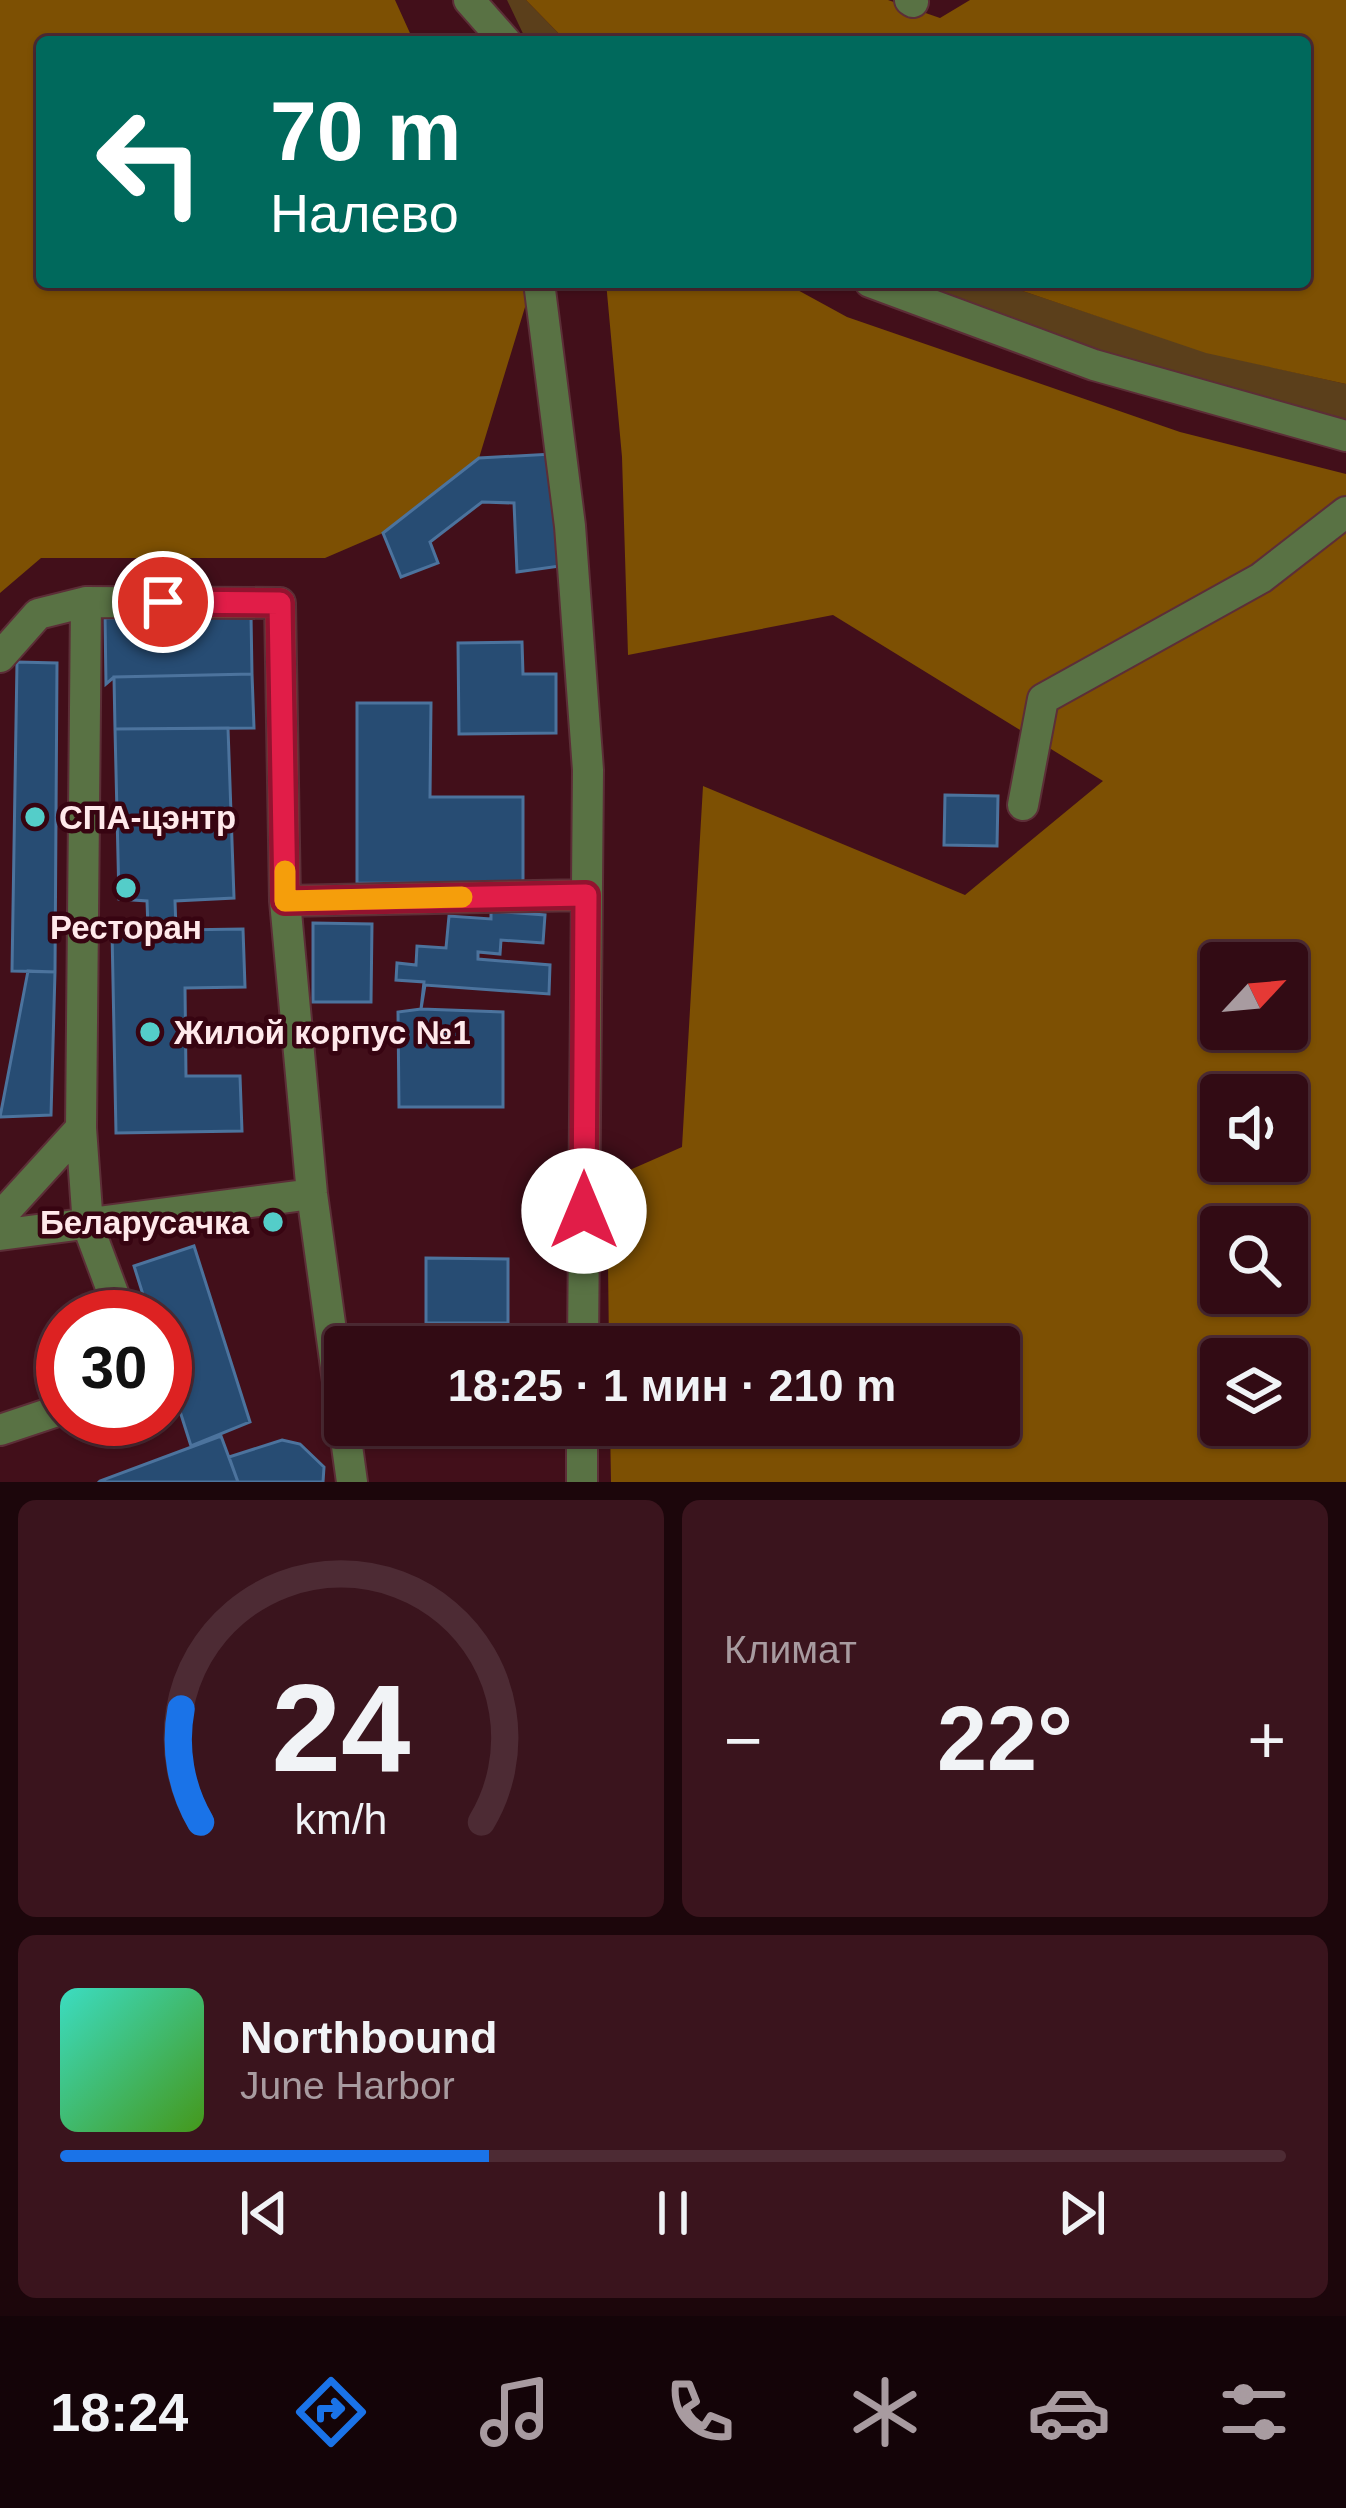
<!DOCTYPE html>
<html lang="ru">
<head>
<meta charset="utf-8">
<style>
	body { margin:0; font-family:Arial,sans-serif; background:#3a141d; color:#f1f3f6; height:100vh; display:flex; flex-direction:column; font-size:45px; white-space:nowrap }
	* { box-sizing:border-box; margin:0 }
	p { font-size:39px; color:#a89ba0 }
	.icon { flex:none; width:66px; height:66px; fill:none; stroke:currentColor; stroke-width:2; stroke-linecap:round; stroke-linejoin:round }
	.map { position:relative; height:1482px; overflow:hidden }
	.sheet { display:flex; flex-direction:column; gap:18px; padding:18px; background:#1c060b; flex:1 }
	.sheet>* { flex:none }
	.top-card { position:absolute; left:36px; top:36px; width:1275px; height:252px; border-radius:12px; box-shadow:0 3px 9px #0004,0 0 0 3px #4d2b34; background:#00695c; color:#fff; overflow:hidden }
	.needle { width:78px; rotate:64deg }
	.tools { position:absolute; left:1200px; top:942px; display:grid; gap:24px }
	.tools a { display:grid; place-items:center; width:108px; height:108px; border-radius:12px; background:#320b14; box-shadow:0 3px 9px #0004,0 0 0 3px #4d2b34; font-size:60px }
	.speed { position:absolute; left:36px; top:1290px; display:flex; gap:24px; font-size:60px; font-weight:700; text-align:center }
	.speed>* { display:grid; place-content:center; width:156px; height:156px; border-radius:50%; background:#320b14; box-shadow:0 3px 9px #0004,0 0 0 3px #4d2b34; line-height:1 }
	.speed .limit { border:18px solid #d22; background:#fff; color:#111 }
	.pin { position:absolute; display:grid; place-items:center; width:102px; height:102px; color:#fff; margin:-51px; border:6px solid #fff; border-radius:50%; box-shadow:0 3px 12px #0007 }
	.me { position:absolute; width:132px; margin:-66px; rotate:0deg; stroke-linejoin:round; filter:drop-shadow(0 0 9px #0008) }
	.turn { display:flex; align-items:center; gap:42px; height:252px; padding:0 36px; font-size:54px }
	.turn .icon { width:156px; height:156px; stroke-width:2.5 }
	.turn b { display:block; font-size:84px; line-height:102px }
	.big { font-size:90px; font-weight:600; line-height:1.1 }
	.sheet .widget { flex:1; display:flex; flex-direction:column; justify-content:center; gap:18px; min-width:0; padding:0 42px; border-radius:18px; background:#3a141d }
	.sheet .dial { align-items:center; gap:0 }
	.dial svg { height:312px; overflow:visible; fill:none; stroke:#4d2b34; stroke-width:7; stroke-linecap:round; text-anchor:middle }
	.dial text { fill:#f1f3f6; stroke:none }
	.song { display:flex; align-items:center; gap:36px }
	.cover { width:144px; height:144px; border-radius:18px; background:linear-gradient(135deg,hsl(170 70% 55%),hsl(100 70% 35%)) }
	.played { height:12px; border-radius:6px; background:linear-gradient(90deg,#1a73e8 35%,#4d2b34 35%) }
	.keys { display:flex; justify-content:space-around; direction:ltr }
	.heat { display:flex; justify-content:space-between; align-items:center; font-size:66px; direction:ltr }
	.sheet .tiles { flex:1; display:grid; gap:18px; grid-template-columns:1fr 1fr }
	.widget:last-child { grid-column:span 2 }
	.trip { position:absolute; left:324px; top:1326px; width:696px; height:120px; border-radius:12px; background:#320b14; box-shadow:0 3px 9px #0004,0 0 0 3px #4d2b34; font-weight:600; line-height:120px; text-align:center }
	.tabs { display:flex; height:192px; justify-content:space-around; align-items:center; background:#140408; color:#a89ba0 }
	.tabs .icon { width:84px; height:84px }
	.tabs .selected { color:#1a73e8 }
	.tabs b { font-size:54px; color:#f1f3f6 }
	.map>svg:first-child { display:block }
	.green { fill:#5b3f1b }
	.forest { fill:#7d5003; fill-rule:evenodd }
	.building { fill:#274c73; stroke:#4c739d; stroke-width:3 }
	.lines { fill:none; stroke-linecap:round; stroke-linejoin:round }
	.minor-casing { stroke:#5c2e37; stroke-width:34 }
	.minor { stroke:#597244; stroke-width:30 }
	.route-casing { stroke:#92132f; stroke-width:30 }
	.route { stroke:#e11d48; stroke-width:21 }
	.slow { stroke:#f59e0b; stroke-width:21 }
	.poi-dot { fill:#54cdc9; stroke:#370411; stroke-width:4.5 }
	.labels { text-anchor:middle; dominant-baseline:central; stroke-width:9; stroke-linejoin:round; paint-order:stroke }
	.poi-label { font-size:33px; font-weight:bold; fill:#ffe9eb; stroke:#370411; text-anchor:start }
</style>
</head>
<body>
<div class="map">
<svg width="1346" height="1482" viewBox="0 0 1346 1482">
	<rect width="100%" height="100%" fill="#420f1a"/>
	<path class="green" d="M 507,0 L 526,0 L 567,42 L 527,42 Z
		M 870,282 L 996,282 L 1206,352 L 1346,384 L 1346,436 Z"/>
	<path class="forest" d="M 0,0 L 395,0 L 414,42 L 42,42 L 42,282 L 524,282 L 529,294 L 479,458 L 383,533 L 325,558 L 41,558 L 0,593 Z
		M 526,0 L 888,0 L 940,18 L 970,0 L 1346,0 L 1346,384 L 1206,353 L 996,282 L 1305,282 L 1305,42 L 567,42 Z
		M 606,282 L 783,282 L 847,317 L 1180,432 L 1346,474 L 1346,1482 L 611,1482 L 610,1425 L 999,1425 L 999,1347 L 609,1347 L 607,1180 L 682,1147 L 703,786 L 965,895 L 1103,781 L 833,615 L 628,655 L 622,457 ZM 1221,963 L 1287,963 L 1287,1029 L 1221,1029 ZM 1221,1095 L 1287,1095 L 1287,1161 L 1221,1161 ZM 1221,1227 L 1287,1227 L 1287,1293 L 1221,1293 ZM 1221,1359 L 1287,1359 L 1287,1425 L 1221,1425 Z"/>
	<path class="building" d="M 552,454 L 560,566 L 517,572 L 514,503 L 482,502 L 430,542 L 438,563 L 401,577 L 383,533 L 479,458 Z
		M 251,616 L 252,674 L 114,677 L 106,684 L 105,618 Z
		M 522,642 L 523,674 L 556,674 L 556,733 L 459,734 L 458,643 Z
		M 17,662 L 57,663 L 55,972 L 12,971 Z
		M 252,674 L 254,728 L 115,729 L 114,677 Z
		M 357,703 L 431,703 L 430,797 L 523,797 L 523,884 L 357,883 Z
		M 228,728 L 234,898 L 175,901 L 176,929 L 148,929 L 147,901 L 119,899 L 115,729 Z
		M 945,795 L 998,796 L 997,846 L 944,845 Z
		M 491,911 L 545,915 L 543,943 L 501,940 L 500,954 L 478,952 L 478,959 L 550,965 L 549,994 L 425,985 L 421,1009 L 424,982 L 396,980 L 397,963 L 416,965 L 417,946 L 446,948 L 449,916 L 491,919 Z
		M 313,923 L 372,924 L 371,1002 L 313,1002 Z
		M 243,929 L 245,987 L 185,988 L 186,1076 L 240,1076 L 242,1131 L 116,1133 L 112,931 Z
		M 28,971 L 55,972 L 51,1115 L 0,1117 Z
		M 421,1009 L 503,1012 L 503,1107 L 399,1107 L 398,1012 Z
		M 194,1246 L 250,1422 L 191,1446 L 165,1364 L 165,1317 L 150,1317 L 134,1266 Z
		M 426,1258 L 508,1259 L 508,1323 L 426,1323 Z
		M 221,1436 L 238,1482 L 99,1482 L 100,1481 Z
		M 282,1440 L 300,1444 L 324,1467 L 323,1482 L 238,1482 L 229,1457 Z"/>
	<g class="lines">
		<defs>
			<path id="minor" d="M 469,0 L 506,42
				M 910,0 L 913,2
				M 539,282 L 570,526 L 588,770 L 583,1347
				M 870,282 L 1094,365 L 1346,436
				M 86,602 L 280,603 L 285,901 L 312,1194 L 352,1482
				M 0,657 L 38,614 L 86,602 L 81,1128 L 0,1217
				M 1023,805 L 1043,699 L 1261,578 L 1346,512
				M 285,901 L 586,895
				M 81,1128 L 88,1226 L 122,1317
				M 0,1235 L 312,1194
				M 0,1430 L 63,1409
				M 582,1482 L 582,1425"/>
		</defs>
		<use href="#minor" class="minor-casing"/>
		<use href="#minor" class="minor"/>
	</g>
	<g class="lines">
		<defs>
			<path id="route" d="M 163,602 L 280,603 L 285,901 L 586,895 L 584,1211"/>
		</defs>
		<use href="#route" class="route-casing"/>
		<use href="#route" class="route"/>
		<path class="slow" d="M 285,871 L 285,901 L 462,897"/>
	</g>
	<g class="poi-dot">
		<circle cx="35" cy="817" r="12"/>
		<circle cx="126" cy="888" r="12"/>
		<circle cx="150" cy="1032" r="12"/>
		<circle cx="273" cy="1222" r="12"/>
	</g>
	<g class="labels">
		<g class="poi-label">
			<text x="59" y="817">СПА-цэнтр</text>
			<text x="126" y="927" text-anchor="middle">Ресторан</text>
			<text x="174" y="1032">Жилой корпус №1</text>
			<text x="249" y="1222" text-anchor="end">Беларусачка</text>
		</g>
	</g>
</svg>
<div class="tools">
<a><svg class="needle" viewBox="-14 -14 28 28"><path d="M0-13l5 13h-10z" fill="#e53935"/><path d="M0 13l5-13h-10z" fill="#a89ba0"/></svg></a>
<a><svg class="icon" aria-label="sound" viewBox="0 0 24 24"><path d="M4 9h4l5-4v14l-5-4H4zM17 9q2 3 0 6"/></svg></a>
<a><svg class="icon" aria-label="search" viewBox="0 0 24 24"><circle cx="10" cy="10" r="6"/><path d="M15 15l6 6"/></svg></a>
<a><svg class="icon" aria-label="layers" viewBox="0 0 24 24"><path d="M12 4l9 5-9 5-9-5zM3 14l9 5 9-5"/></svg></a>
</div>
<div class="speed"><div class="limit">30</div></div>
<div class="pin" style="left:163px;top:602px;background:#d93025"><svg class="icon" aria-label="arrive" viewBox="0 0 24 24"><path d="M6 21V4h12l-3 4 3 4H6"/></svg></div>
<svg class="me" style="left:584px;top:1211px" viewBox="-20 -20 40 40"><circle r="19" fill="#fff"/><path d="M0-13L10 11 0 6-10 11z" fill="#e11d48"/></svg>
<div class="trip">18:25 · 1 мин · 210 m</div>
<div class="top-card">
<div class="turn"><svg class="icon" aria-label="left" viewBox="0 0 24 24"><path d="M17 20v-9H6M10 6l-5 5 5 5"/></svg><div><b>70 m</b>Налево</div></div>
</div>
</div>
<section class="sheet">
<div class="tiles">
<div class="widget dial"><svg viewBox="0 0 100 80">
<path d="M14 69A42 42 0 1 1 86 69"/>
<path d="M14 69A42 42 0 0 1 9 40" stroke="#1a73e8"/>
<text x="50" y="56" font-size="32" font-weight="700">24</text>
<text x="50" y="72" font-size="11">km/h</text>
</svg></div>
<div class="widget"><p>Климат</p>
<div class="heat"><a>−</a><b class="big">22°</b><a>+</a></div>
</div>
<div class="widget">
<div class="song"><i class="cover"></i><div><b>Northbound</b><p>June Harbor</p></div></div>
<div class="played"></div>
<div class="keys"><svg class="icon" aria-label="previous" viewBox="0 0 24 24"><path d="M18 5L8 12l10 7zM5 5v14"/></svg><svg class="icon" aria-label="pause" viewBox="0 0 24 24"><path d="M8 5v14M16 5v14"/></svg><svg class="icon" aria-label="next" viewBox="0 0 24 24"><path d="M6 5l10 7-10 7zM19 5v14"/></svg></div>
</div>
</div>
</section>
<nav class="tabs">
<b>18:24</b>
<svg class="icon selected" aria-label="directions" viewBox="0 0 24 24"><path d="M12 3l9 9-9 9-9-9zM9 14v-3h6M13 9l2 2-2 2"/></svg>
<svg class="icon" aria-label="music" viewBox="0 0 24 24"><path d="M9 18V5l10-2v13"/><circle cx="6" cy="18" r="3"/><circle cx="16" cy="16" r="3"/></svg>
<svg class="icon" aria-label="phone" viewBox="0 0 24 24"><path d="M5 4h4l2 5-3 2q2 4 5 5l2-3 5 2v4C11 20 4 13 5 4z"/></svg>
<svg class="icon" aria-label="climate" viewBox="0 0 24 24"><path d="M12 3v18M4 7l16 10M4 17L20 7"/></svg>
<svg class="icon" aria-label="car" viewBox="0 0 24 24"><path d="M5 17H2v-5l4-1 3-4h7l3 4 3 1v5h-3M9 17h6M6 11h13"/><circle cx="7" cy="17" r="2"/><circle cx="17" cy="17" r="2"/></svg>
<svg class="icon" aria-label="filters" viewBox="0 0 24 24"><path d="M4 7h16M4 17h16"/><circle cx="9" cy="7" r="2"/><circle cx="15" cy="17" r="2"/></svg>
</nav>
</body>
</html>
